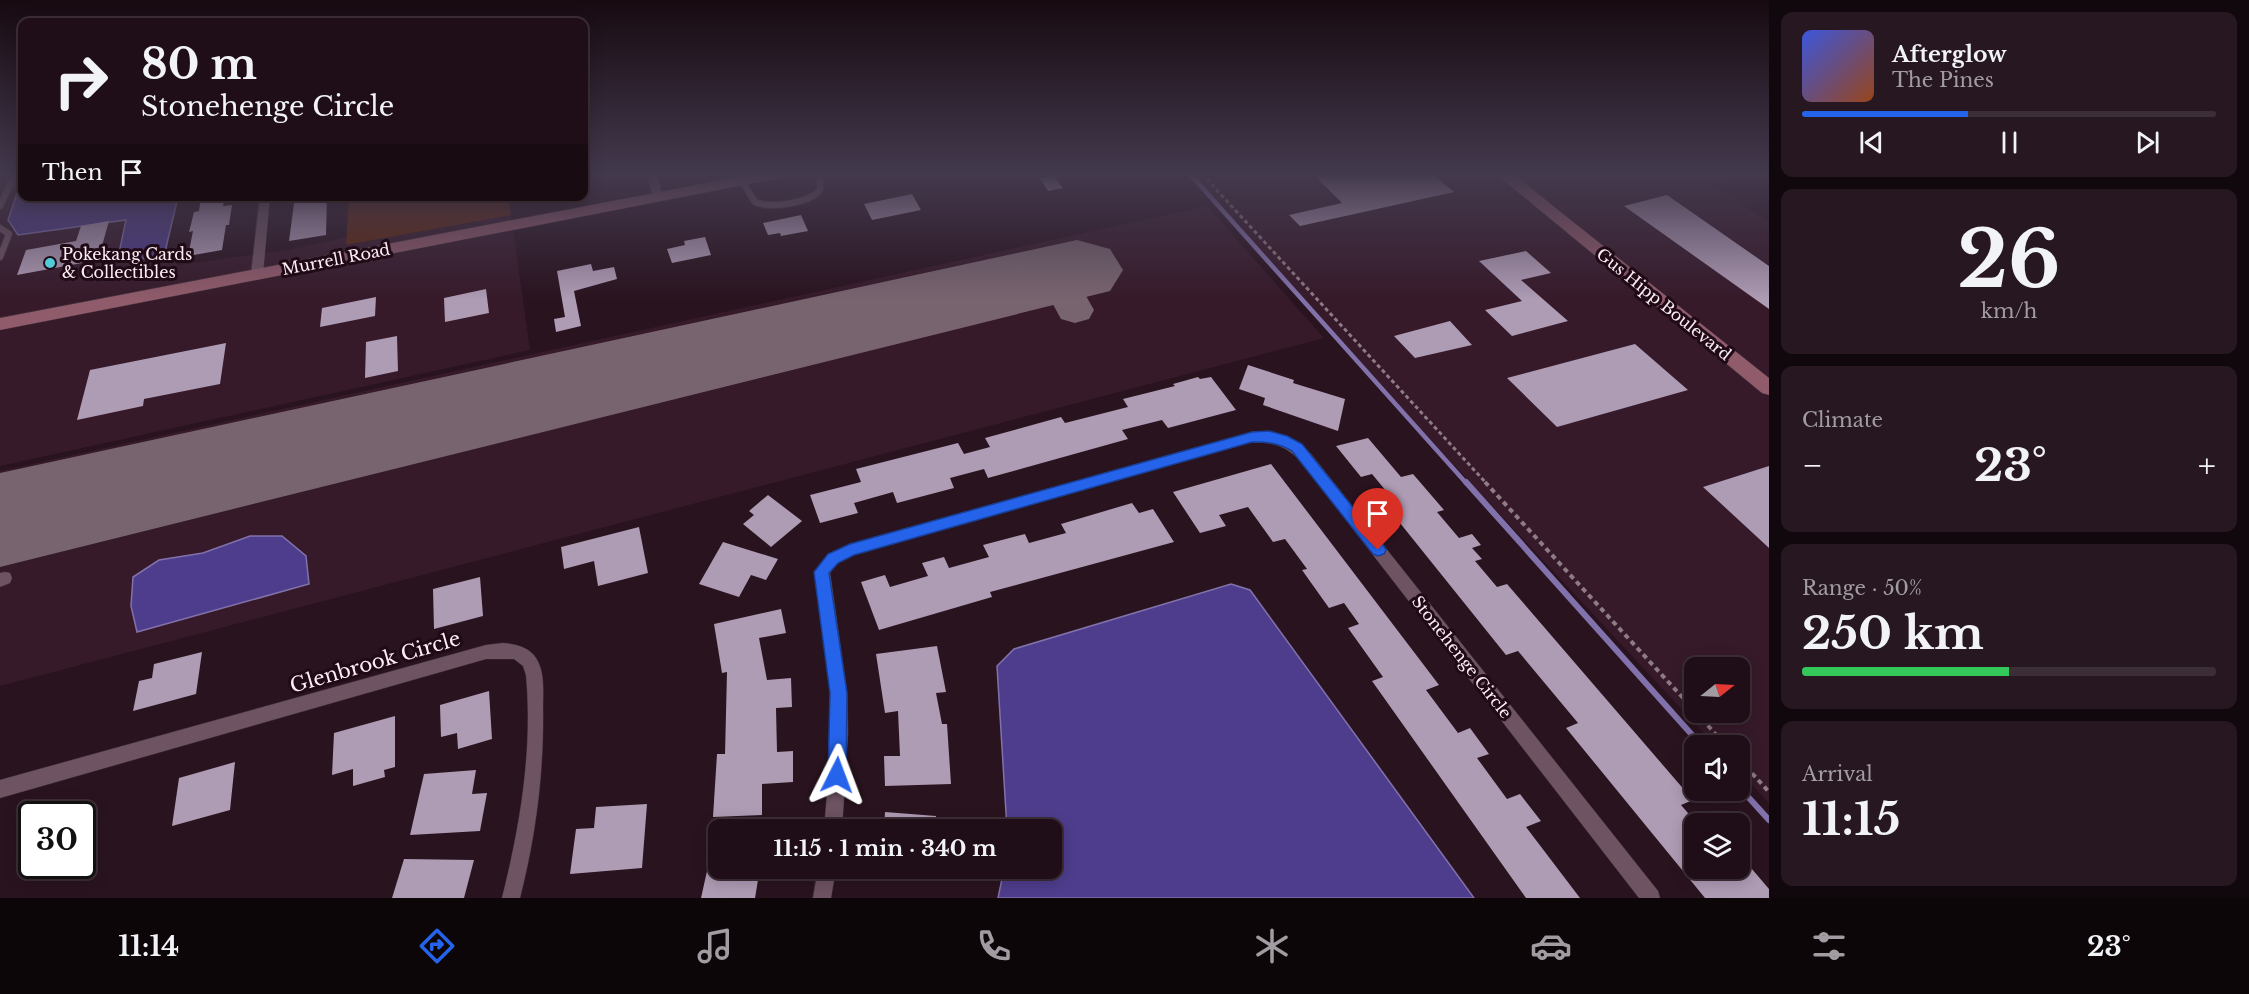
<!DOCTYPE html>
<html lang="en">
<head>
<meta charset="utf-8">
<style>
	body { margin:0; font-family:"Libre Baskerville",serif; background:#271720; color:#f1f3f6; height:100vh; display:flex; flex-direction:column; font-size:22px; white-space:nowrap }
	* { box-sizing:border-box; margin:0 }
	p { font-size:20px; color:#a19ca1 }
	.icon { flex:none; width:33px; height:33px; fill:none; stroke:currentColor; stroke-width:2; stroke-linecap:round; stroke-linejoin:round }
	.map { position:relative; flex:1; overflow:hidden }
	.drawer { display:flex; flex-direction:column; gap:12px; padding:12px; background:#11080d; width:480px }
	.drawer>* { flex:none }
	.banner { position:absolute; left:18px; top:18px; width:570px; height:183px; border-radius:12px; box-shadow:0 3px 15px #0003,0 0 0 2px #3c2e36; background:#1f0e17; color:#f1f3f6; overflow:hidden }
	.needle { width:39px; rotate:72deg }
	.fabs { position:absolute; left:1684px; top:657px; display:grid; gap:12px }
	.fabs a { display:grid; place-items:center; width:66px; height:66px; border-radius:12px; background:#1f0e17; box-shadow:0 3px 15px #0003,0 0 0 2px #3c2e36; font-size:30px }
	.speed { position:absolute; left:18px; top:801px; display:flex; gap:12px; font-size:30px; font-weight:700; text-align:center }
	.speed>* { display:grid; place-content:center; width:78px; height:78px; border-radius:50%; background:#1f0e17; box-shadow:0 3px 15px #0003,0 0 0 2px #3c2e36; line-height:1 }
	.speed .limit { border:3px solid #111; border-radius:9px; background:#fff; color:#111 }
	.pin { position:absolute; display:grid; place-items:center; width:51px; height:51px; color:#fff; margin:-62px -26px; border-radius:50% 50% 50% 0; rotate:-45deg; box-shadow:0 0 6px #0007 }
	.pin .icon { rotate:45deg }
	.me { position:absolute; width:66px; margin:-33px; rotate:3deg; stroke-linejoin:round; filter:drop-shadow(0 0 4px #0008) }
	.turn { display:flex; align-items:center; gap:21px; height:126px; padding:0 24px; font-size:27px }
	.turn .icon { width:78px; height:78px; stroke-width:2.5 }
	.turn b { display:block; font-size:42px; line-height:51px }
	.then { display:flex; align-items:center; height:57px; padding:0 24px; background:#0003; gap:12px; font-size:22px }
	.big { font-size:45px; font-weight:800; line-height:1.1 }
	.drawer .tile { flex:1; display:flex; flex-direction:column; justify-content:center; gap:9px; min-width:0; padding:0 21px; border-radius:12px; background:#271720 }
	.drawer .dial { align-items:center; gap:0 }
	.dial b { font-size:78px; line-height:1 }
	.song { display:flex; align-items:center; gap:18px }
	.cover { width:72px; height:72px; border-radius:9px; background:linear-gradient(135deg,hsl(230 70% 55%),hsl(20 70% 35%)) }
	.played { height:6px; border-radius:3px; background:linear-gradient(90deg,#2563eb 40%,#3c2e36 40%) }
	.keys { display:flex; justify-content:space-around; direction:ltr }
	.heat { display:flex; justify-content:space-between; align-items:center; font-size:33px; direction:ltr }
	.charge { height:9px; border-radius:4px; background:linear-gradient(90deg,#34c759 50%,#3c2e36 0) }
	.trip { position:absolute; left:708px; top:819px; width:354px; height:60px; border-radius:12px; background:#1f0e17; box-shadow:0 3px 15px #0003,0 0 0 2px #3c2e36; font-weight:800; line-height:60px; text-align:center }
	.tabs { display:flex; height:96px; justify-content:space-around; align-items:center; background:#0c0609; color:#a19ca1 }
	.tabs .icon { width:42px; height:42px }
	.tabs .current { color:#2563eb }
	.tabs b { font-size:27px; color:#f1f3f6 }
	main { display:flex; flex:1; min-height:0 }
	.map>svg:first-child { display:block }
	.built { fill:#361a2a; fill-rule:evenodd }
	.green { fill:#60260c }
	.water { fill:#4e3d8c; stroke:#8272ab; stroke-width:1.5 }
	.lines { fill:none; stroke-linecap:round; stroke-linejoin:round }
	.stream-far1 { stroke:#8272ab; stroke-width:4.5 }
	.stream { stroke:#8272ab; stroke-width:6 }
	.taxiway { fill:#78646f; fill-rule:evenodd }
	.runway { fill:#78646f; fill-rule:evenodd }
	.building { fill:#ae9bb4 }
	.lane-casing { stroke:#3f3038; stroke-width:8 }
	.street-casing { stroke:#3f3038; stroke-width:1 }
	.secondary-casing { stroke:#3f3038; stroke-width:1 }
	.path-far1 { stroke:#8e7b85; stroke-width:3; stroke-dasharray:4 3; stroke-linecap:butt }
	.path { stroke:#8e7b85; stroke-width:4; stroke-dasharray:5 4; stroke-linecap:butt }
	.lane { stroke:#6e5362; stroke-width:6 }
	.street { fill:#6e5362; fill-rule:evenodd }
	.secondary { fill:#905b6a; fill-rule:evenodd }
	.route { fill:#2563eb; stroke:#184099; stroke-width:1.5 }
	.poi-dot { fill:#52cbd9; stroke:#1f0a16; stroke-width:2 }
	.labels { text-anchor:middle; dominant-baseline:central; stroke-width:6; stroke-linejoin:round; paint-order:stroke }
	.poi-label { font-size:16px; fill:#fcecf4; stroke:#1f0a16; text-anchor:start }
	.street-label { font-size:16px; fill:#fcecf4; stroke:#1f0a16 }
	.near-street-label { font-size:20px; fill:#fcecf4; stroke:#1f0a16 }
</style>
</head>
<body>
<main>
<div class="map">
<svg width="1769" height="898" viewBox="0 0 1769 898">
	<rect width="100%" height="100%" fill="#29131f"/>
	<path class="built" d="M 0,174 L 22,174 L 8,219 L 18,235 L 127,220 L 126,256 L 150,259 L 170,258 L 178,265 L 289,250 L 347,237 L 347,245 L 511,215 L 511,221 L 0,320 Z
		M 1186,174 L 1495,174 L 1769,396 L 1769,803 L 1740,772 L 1740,746 L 1715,745 L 1247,243 ZM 1695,668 L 1740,668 L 1740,712 L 1695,712 Z
		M 1511,174 L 1744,174 L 1750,178 L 1715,186 L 1769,222 L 1769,380 Z
		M 1207,206 L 1324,338 L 0,686 L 0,471 Z
		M 513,229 L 530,350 L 0,466 L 0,329 Z"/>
	<path class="green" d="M 349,197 L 508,197 L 511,215 L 346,245 Z"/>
	<path class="water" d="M 22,178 L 22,196 L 178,197 L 165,252 C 151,262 135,259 119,253 L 126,220 L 18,235 L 8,220 Z
		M 250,536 L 282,536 L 306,556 L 309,584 L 137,632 L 131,606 L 133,577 L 159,560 L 203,553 Z
		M 1231,584 L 1250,590 L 1474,898 L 998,898 L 1004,869 L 1052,868 L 1052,830 L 1007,829 L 997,666 L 1014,649 Z"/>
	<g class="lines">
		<path class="stream-far1" d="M 1190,174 L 1467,484"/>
		<path class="stream" d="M 1466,482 L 1702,746
			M 1740,788 L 1769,820"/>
		<path class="taxiway" d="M 1056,263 L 1069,266 L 1094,310 L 1089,319 L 1075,323 L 1061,319 L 1037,275 L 1043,266 Z"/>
		<path class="runway" d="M 1077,240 L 1110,249 L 1123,270 L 1110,291 L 0,567 L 0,473 Z"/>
	</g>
	<path class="building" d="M 1313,174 L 1433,174 L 1454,192 L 1300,226 L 1289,215 L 1342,203 Z
		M 1054,176 L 1063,188 L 1048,191 L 1040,178 Z
		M 912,194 L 921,210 L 872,220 L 864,204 Z
		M 1667,195 L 1769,266 L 1769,309 L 1624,206 Z
		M 201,196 L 225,196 L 223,206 L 232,205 L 229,225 L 226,225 L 222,250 L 188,256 L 193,231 L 189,232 L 194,212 L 199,211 Z
		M 295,196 L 327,196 L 326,235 L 289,241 Z
		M 801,215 L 808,231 L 781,236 L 780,233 L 768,235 L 763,223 Z
		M 109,221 L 98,260 L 17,275 L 26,250 L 76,241 L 81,226 Z
		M 705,237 L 711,255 L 672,263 L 667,249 L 685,245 L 684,241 Z
		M 1526,251 L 1551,273 L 1521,280 L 1568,321 L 1512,336 L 1485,310 L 1522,301 L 1479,261 Z
		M 591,264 L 593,271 L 614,267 L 617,279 L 574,291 L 581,326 L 556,332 L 554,319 L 565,317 L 557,271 Z
		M 486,289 L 489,313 L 445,322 L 444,298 Z
		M 376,297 L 375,316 L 320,327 L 322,308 Z
		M 1450,321 L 1472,345 L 1415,358 L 1394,336 Z
		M 397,336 L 398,371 L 365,378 L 366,342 Z
		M 226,343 L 220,384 L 144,399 L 143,406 L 77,420 L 90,370 Z
		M 1635,344 L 1688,390 L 1557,427 L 1507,378 Z
		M 1248,365 L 1294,380 L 1293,383 L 1345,399 L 1338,431 L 1263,405 L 1265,398 L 1239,389 Z
		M 1198,377 L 1200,379 L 1211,377 L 1236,410 L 1168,428 L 1162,420 L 1122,430 L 1128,439 L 988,478 L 984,469 L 950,478 L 954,488 L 897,503 L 893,492 L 854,503 L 858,513 L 820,523 L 810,495 L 861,482 L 856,469 L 958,443 L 964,454 L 990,447 L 985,438 L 1061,417 L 1065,423 L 1128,407 L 1123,399 L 1175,386 L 1173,384 Z
		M 1368,438 L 1401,477 L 1413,474 L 1444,510 L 1437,512 L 1459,538 L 1472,534 L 1481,545 L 1472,548 L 1482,559 L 1475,561 L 1497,587 L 1507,584 L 1693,800 L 1681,805 L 1695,821 L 1695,868 L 1740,868 L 1740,855 L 1769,889 L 1769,898 L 1705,898 L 1566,728 L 1578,723 L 1518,651 L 1506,655 L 1400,523 L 1398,523 L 1384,506 L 1396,503 L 1372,474 L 1361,477 L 1336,446 Z
		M 1271,464 L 1439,685 L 1426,690 L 1458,733 L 1470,728 L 1489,754 L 1477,758 L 1507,799 L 1520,794 L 1541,821 L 1526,827 L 1580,898 L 1526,898 L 1372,681 L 1383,677 L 1348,628 L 1359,624 L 1344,603 L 1329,608 L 1302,570 L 1307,569 L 1285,539 L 1273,542 L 1248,507 L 1219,515 L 1226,526 L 1200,533 L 1173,492 Z
		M 1769,466 L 1769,548 L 1703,487 Z
		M 768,495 L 802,521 L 771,547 L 743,524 L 754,515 L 749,511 Z
		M 1132,503 L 1139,513 L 1153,509 L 1174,542 L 990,592 L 992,597 L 879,630 L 861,582 L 885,575 L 890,587 L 928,576 L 922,563 L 944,557 L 949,568 L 989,557 L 983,545 L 1025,534 L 1029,543 L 1066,533 L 1061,524 Z
		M 639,527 L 648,573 L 598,586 L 594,561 L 564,569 L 561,547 Z
		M 723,542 L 778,559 L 766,580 L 751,575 L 739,597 L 699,584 Z
		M 480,577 L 483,616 L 434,629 L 433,589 Z
		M 781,609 L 786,633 L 759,638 L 767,680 L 791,678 L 792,707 L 776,708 L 777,752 L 793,751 L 793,782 L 762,784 L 762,815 L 713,817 L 717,754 L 725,754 L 727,672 L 722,673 L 714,624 Z
		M 937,646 L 946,692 L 936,693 L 942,724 L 947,724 L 951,784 L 885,786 L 884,756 L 900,756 L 898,711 L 885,713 L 876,654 Z
		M 202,652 L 196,694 L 133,711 L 139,681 L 152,678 L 154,664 Z
		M 489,691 L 492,739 L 458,749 L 457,733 L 441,737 L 440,705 Z
		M 395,716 L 395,767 L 384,770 L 385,777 L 353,786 L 353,769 L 332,775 L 334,733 Z
		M 235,762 L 230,810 L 172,826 L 179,778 Z
		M 476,770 L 472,794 L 487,793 L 480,831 L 410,835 L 424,774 Z
		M 647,804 L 642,868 L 570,874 L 576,829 L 594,828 L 596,807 Z
		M 885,812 L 936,816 L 936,830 L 884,830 Z
		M 713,844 L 718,844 L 718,868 L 760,868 L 755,898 L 701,898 Z
		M 404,859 L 474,860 L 464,898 L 392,898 Z"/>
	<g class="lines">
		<defs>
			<path id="lane" d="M 742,181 L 755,202 C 768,209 813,203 820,189 L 820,174
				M 0,206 L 15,174
				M 0,228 L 9,234 L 0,257"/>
			<path id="street" d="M 647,174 L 657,174 L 663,197 L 662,199 L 658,200 L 653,197 Z
				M 260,196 L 270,196 L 263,274 L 257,278 L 251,274 Z
				M 1252,432 C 1275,432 1294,437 1311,454 L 1658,891 L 1660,898 L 1639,898 L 1301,462 C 1287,446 1273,442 1252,442 L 854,555 L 838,562 L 830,573 L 847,693 L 848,732 L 842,830 L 824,830 L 832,732 L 831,693 L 815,571 L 828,554 L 850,544 Z
				M 5,572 L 10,573 L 12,578 L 10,583 L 0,587 L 0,573 Z
				M 503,643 C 515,644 529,647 536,658 C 545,672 543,691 543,707 C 544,772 536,835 520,898 L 502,898 C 520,826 533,750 526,675 L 523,666 L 514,659 L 486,659 L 0,798 L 0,780 L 486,645 Z
				M 818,868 L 836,868 L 831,898 L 813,898 Z"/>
			<path id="secondary" d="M 754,174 L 786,174 L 779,178 L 0,330 L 0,318 Z
				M 1496,174 L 1513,174 L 1769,378 L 1769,395 L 1762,393 Z"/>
		</defs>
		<use href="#lane" class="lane-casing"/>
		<use href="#street" class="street-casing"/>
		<use href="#secondary" class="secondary-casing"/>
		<path class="path-far1" d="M 1202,174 L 1487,484"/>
		<path class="path" d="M 1485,482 L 1695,711
			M 1696,712 L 1726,746
			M 1740,760 L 1769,792"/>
		<use href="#lane" class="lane"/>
		<use href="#street" class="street"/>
		<use href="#secondary" class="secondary"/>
	</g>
	<linearGradient id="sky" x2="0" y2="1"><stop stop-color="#170a11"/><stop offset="0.58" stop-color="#43394d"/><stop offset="1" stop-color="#43394d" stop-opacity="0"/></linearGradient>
	<rect width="1769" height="300" fill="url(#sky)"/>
	<path class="route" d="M 1269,431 L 1287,436 L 1302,444 L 1384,546 L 1386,550 L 1384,554 L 1378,556 L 1373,554 L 1292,451 C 1278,443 1269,442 1252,442 L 854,555 L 838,563 L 829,573 L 847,693 L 846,775 L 843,781 L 837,784 L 831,781 L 828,775 L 830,693 L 814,572 L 828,554 L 850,544 L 1252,432 Z"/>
	<circle class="poi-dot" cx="50" cy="263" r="6"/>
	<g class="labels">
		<g class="poi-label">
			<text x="62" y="254">Pokekang Cards<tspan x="62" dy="18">&amp; Collectibles</tspan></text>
		</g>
		<g class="street-label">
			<text transform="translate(336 259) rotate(-11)">Murrell Road</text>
			<text transform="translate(1664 304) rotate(39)">Gus Hipp Boulevard</text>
			<text transform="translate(1462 657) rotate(52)">Stonehenge Circle</text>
		</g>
		<g class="near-street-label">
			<text transform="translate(375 662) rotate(-16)">Glenbrook Circle</text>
		</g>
	</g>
</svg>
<div class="fabs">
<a><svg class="needle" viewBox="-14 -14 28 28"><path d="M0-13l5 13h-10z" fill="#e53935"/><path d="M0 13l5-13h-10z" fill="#a19ca1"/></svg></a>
<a><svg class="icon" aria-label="sound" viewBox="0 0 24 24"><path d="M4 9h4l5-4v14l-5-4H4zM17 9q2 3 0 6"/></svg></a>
<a><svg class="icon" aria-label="layers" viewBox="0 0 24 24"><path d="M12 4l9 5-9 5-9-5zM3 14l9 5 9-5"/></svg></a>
</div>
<div class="speed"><div class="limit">30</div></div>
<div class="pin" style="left:1378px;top:550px;background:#d93025"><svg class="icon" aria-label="arrive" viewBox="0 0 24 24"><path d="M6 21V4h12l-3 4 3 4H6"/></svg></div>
<svg class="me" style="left:837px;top:775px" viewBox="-20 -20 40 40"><path d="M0-17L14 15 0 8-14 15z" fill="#2563eb" stroke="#fff" stroke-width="4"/></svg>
<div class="trip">11:15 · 1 min · 340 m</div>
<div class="banner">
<div class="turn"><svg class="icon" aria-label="right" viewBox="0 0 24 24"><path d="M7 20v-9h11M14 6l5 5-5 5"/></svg><div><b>80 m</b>Stonehenge Circle</div></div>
<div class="then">Then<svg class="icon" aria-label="arrive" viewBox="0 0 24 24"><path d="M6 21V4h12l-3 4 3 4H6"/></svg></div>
</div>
</div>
<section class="drawer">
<div class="tile">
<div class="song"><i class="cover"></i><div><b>Afterglow</b><p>The Pines</p></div></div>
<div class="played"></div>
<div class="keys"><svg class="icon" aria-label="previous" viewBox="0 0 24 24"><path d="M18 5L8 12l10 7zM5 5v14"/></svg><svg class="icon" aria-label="pause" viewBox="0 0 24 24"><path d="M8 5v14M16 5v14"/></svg><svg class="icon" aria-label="next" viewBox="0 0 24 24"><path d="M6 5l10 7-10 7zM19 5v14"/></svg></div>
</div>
<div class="tile dial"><b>26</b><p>km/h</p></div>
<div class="tile"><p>Climate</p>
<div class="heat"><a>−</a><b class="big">23°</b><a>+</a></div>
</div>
<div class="tile"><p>Range · 50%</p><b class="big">250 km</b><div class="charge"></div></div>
<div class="tile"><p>Arrival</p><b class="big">11:15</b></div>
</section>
</main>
<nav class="tabs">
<b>11:14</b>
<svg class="icon current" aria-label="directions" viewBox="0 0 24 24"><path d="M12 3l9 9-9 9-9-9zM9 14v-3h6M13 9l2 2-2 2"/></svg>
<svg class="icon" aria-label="music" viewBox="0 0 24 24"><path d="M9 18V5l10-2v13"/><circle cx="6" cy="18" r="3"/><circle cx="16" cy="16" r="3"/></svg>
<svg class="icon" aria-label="phone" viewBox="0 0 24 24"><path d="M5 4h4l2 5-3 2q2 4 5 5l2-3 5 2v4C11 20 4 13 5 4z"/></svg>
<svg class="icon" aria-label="climate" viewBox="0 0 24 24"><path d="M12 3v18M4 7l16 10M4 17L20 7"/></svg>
<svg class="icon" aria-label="car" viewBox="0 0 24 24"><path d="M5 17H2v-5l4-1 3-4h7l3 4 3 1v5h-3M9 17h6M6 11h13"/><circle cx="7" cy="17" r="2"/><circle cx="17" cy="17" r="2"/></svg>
<svg class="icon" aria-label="filters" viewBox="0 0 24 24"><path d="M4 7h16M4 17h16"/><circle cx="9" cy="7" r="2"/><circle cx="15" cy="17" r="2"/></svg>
<b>23°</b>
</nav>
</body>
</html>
